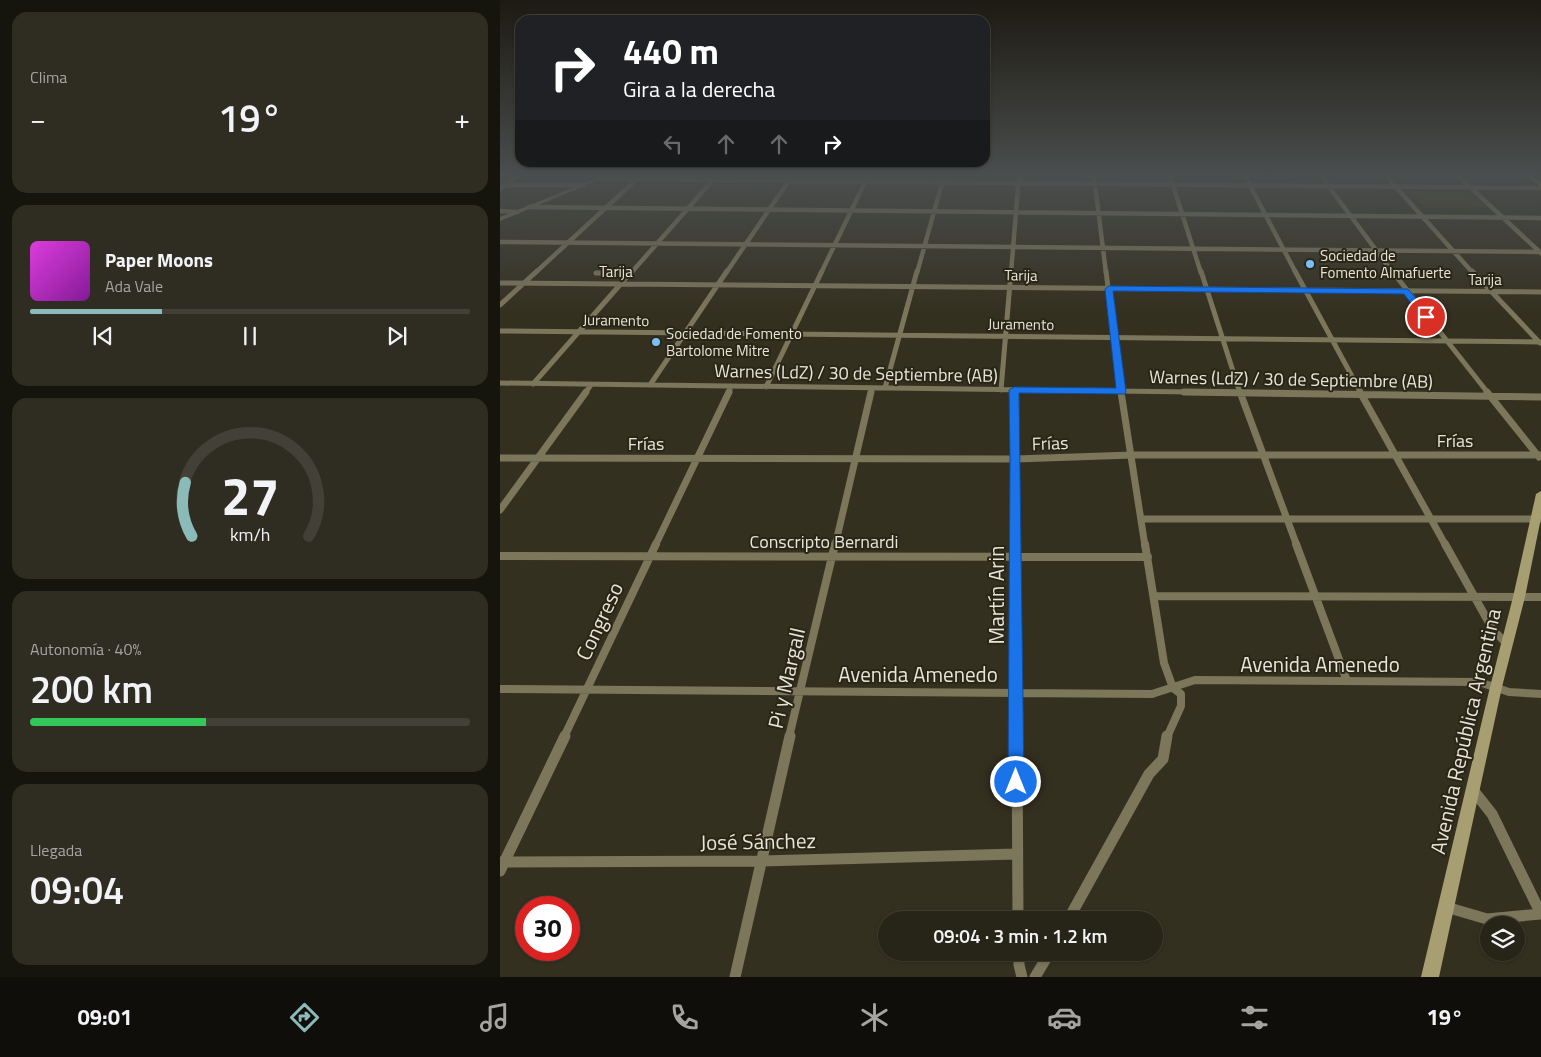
<!DOCTYPE html>
<html lang="es">
<head>
<meta charset="utf-8">
<style>
	body { margin:0; font-family:"Titillium Web",sans-serif; background:#2f2c21; color:#f1f3f6; height:100vh; display:flex; flex-direction:column; font-size:19px; white-space:nowrap }
	* { box-sizing:border-box; margin:0 }
	p { font-size:16px; color:#a4a4a2 }
	.icon { flex:none; width:28px; height:28px; fill:none; stroke:currentColor; stroke-width:2; stroke-linecap:round; stroke-linejoin:round }
	.map { position:relative; flex:1; overflow:hidden }
	.sheet { display:flex; flex-direction:column; gap:12px; padding:12px; background:#15140d; width:500px }
	.sheet>* { flex:none }
	.guide { position:absolute; left:15px; top:15px; width:475px; height:152px; border-radius:15px; box-shadow:0 1px 4px #0004,0 0 0 1px #434137; background:#202124; color:#fff; overflow:hidden }
	.tools { position:absolute; left:980px; top:916px; display:grid; gap:10px }
	.tools a { display:grid; place-items:center; width:45px; height:45px; border-radius:50%; background:#272418; box-shadow:0 1px 4px #0004,0 0 0 1px #434137; font-size:25px }
	.speed { position:absolute; left:15px; top:896px; display:flex; gap:10px; font-size:25px; font-weight:700; text-align:center }
	.speed>* { display:grid; place-content:center; width:65px; height:65px; border-radius:50%; background:#272418; box-shadow:0 1px 4px #0004,0 0 0 1px #434137; line-height:1 }
	.speed .limit { border:8px solid #d22; background:#fff; color:#111 }
	.pin { position:absolute; display:grid; place-items:center; width:42px; height:42px; color:#fff; margin:-21px; border:2px solid #fff; border-radius:50%; box-shadow:0 1px 5px #0007 }
	.me { position:absolute; width:55px; margin:-28px; rotate:0deg; stroke-linejoin:round; filter:drop-shadow(0 0 4px #0008) }
	.turn { display:flex; align-items:center; gap:18px; height:105px; padding:0 25px; font-size:22px }
	.turn .icon { width:65px; height:65px; stroke-width:2.5 }
	.turn b { display:block; font-size:35px; line-height:42px }
	.lanes { display:flex; align-items:center; height:48px; padding:0 25px; background:#0003; justify-content:center; gap:25px; direction:ltr }
	.lanes .off { opacity:.35 }
	.big { font-size:38px; font-weight:600; line-height:1.1 }
	.sheet .tile { flex:1; display:flex; flex-direction:column; justify-content:center; gap:8px; min-width:0; padding:0 18px; border-radius:15px; background:#2f2c21 }
	.sheet .dial { align-items:center; gap:0 }
	.dial svg { height:130px; overflow:visible; fill:none; stroke:#434137; stroke-width:7; stroke-linecap:round; text-anchor:middle }
	.dial text { fill:#f1f3f6; stroke:none }
	.song { display:flex; align-items:center; gap:15px }
	.cover { width:60px; height:60px; border-radius:8px; background:linear-gradient(135deg,hsl(300 70% 55%),hsl(290 70% 35%)) }
	.played { height:5px; border-radius:2px; background:linear-gradient(90deg,#8bbbb9 30%,#434137 30%) }
	.keys { display:flex; justify-content:space-around; direction:ltr }
	.heat { display:flex; justify-content:space-between; align-items:center; font-size:28px; direction:ltr }
	.charge { height:8px; border-radius:4px; background:linear-gradient(90deg,#34c759 40%,#434137 0) }
	.trip { position:absolute; left:378px; top:911px; width:285px; height:50px; border-radius:25px; background:#272418; box-shadow:0 1px 4px #0004,0 0 0 1px #434137; font-weight:600; line-height:50px; text-align:center }
	.dock { display:flex; height:80px; justify-content:space-around; align-items:center; background:#100e0a; color:#a4a4a2 }
	.dock .icon { width:35px; height:35px }
	.dock .current { color:#8bbbb9 }
	.dock b { font-size:22px; color:#f1f3f6 }
	main { display:flex; flex:1; min-height:0 }
	.map>svg:first-child { display:block }
	.green { fill:#443c18 }
	.lines { fill:none; stroke-linecap:round; stroke-linejoin:round }
	.minor-far4 { stroke:#7c765b; stroke-width:4.5 }
	.minor-far3 { stroke:#7c765b; stroke-width:5 }
	.minor-far2 { stroke:#7c765b; stroke-width:7 }
	.minor-far1 { stroke:#7c765b; stroke-width:8 }
	.minor { stroke:#7c765b; stroke-width:11 }
	.tertiary { fill:#7c765b; fill-rule:evenodd }
	.secondary { fill:#a79e72; fill-rule:evenodd }
	.route { fill:#1a73e8; stroke:#114b97 }
	.poi-dot { fill:#7bbef8; stroke:#2a2616; stroke-width:2 }
	.labels { text-anchor:middle; dominant-baseline:central; stroke-width:4; stroke-linejoin:round; paint-order:stroke }
	.far-poi-label { font-size:15px; fill:#e7e5db; stroke:#2a2616; text-anchor:start }
	.far-street-label { font-size:15px; fill:#e7e5db; stroke:#2a2616 }
	.street-label { font-size:18px; fill:#e7e5db; stroke:#2a2616 }
	.near-street-label { font-size:21px; fill:#e7e5db; stroke:#2a2616 }
</style>
</head>
<body>
<main>
<section class="sheet">
<div class="tile"><p>Clima</p>
<div class="heat"><a>−</a><b class="big">19°</b><a>+</a></div>
</div>
<div class="tile">
<div class="song"><i class="cover"></i><div><b>Paper Moons</b><p>Ada Vale</p></div></div>
<div class="played"></div>
<div class="keys"><svg class="icon" aria-label="previous" viewBox="0 0 24 24"><path d="M18 5L8 12l10 7zM5 5v14"/></svg><svg class="icon" aria-label="pause" viewBox="0 0 24 24"><path d="M8 5v14M16 5v14"/></svg><svg class="icon" aria-label="next" viewBox="0 0 24 24"><path d="M6 5l10 7-10 7zM19 5v14"/></svg></div>
</div>
<div class="tile dial"><svg viewBox="0 0 100 80">
<path d="M14 69A42 42 0 1 1 86 69"/>
<path d="M14 69A42 42 0 0 1 10 36" stroke="#8bbbb9"/>
<text x="50" y="56" font-size="32" font-weight="700">27</text>
<text x="50" y="72" font-size="11">km/h</text>
</svg></div>
<div class="tile"><p>Autonomía · 40%</p><b class="big">200 km</b><div class="charge"></div></div>
<div class="tile"><p>Llegada</p><b class="big">09:04</b></div>
</section>
<div class="map">
<svg width="1041" height="977" viewBox="0 0 1041 977">
	<rect width="100%" height="100%" fill="#343020"/>
	<path class="green" d="M 910,191 L 969,192 L 986,207 L 925,207 Z"/>
	<g class="lines">
		<path class="minor-far4" d="M 594,176 L 606,273
			M 670,176 L 701,273
			M 745,176 L 796,273
			M 821,176 L 893,273
			M 886,176 L 973,273
			M 958,176 L 1041,253
			M 1039,176 L 1041,177
			M 99,179 L 1041,188
			M 0,185 L 84,185
			M 0,189 L 18,176
			M 29,207 L 1041,218
			M 0,211 L 18,212
			M 0,242 L 1041,252
			M 35,273 L 137,179
			M 131,273 L 213,180
			M 226,273 L 292,176
			M 321,273 L 368,176
			M 417,273 L 444,176
			M 511,273 L 519,176"/>
		<path class="minor-far3" d="M 606,271 L 621,393
			M 701,271 L 740,393
			M 795,271 L 861,393
			M 892,271 L 988,393
			M 972,271 L 1040,343
			M 96,273 L 131,273
			M 0,283 L 1041,292
			M 0,305 L 37,271
			M 0,331 L 1041,342
			M 0,383 L 777,393
			M 33,384 L 132,271
			M 150,385 L 227,271
			M 266,387 L 322,271
			M 385,388 L 417,271
			M 501,390 L 511,271
			M 514,390 L 514,393
			M 85,393 L 91,385
			M 228,393 L 231,387
			M 371,393 L 372,388"/>
		<path class="minor-far2" d="M 514,392 L 516,546
			M 621,392 L 645,546
			M 684,392 L 1041,397
			M 740,392 L 797,546
			M 860,392 L 946,546
			M 987,392 L 1039,457
			M 0,458 L 516,459 L 632,455 L 1041,455
			M 0,510 L 86,392
			M 642,519 L 1041,519
			M 155,546 L 229,392
			M 335,546 L 371,392"/>
		<path class="minor-far1" d="M 516,544 L 517,737
			M 645,544 L 664,663 L 673,688 L 681,694 L 681,706 L 667,737
			M 796,544 L 847,681
			M 945,544 L 993,630 L 1007,644
			M 0,556 L 648,557
			M 654,596 L 1041,597
			M 0,689 L 652,694 L 695,680 L 979,682 L 1009,692 L 1041,694
			M 64,737 L 156,544
			M 289,737 L 335,544"/>
		<path class="minor" d="M 517,736 L 518,920
			M 973,790 L 992,814 L 1041,914
			M 0,862 L 260,861 L 516,854
			M 0,871 L 65,736
			M 946,907 L 987,919 L 1041,914
			M 568,920 L 649,774 L 663,759 L 667,736
			M 519,952 L 519,965 L 522,977
			M 235,977 L 290,736
			M 535,977 L 550,952"/>
		<path class="tertiary" d="M 102,176 L 108,176 L 0,221 L 0,217 Z"/>
		<path class="secondary" d="M 1026,176 L 1032,176 L 1041,182 L 1041,187 Z
			M 1041,491 L 1041,518 L 1025,597 L 1002,687 L 939,977 L 921,977 L 990,687 L 1013,597 L 1036,494 Z"/>
	</g>
	<linearGradient id="sky" x2="0" y2="1"><stop stop-color="#1d1a12"/><stop offset="0.56" stop-color="#4a4e4e"/><stop offset="1" stop-color="#4a4e4e" stop-opacity="0"/></linearGradient>
	<rect width="1041" height="313" fill="url(#sky)"/>
	<path class="route" d="M 609,286 L 907,289 L 909,290 L 931,317 L 923,319 L 904,294 L 613,291 L 626,392 L 625,394 L 519,393 L 524,782 L 522,788 L 516,790 L 511,788 L 508,782 L 510,459 L 509,390 L 514,387 L 616,388 L 605,289 Z"/>
	<g class="poi-dot">
		<circle cx="810" cy="264" r="5"/>
		<circle cx="156" cy="342" r="5"/>
	</g>
	<g class="labels">
		<g class="far-poi-label">
			<text x="820" y="255">Sociedad de<tspan x="820" dy="17">Fomento Almafuerte</tspan></text>
			<text x="166" y="333">Sociedad de Fomento<tspan x="166" dy="17">Bartolome Mitre</tspan></text>
		</g>
		<g class="far-street-label">
			<text x="116" y="271">Tarija</text>
			<text transform="translate(521 275) rotate(1)">Tarija</text>
			<text x="985" y="279">Tarija</text>
			<text transform="translate(116 320) rotate(1)">Juramento</text>
			<text transform="translate(521 324) rotate(1)">Juramento</text>
		</g>
		<g class="street-label">
			<text transform="translate(356 373) rotate(1)">Warnes (LdZ) / 30 de Septiembre (AB)</text>
			<text transform="translate(791 379) rotate(1)">Warnes (LdZ) / 30 de Septiembre (AB)</text>
			<text x="955" y="440">Frías</text>
			<text x="146" y="443">Frías</text>
			<text transform="translate(550 443) rotate(-2)">Frías</text>
			<text x="324" y="541">Conscripto Bernardi</text>
		</g>
		<g class="near-street-label">
			<text transform="translate(496 595) rotate(-90)">Martín Arin</text>
			<text transform="translate(99 621) rotate(-65)">Congreso</text>
			<text x="820" y="664">Avenida Amenedo</text>
			<text x="418" y="674">Avenida Amenedo</text>
			<text transform="translate(286 678) rotate(-77)">Pi y Margall</text>
			<text transform="translate(965 731) rotate(-77)">Avenida República Argentina</text>
			<text transform="translate(258 841) rotate(-1)">José Sánchez</text>
		</g>
	</g>
</svg>
<div class="tools">
<a><svg class="icon" aria-label="layers" viewBox="0 0 24 24"><path d="M12 4l9 5-9 5-9-5zM3 14l9 5 9-5"/></svg></a>
</div>
<div class="speed"><div class="limit">30</div></div>
<div class="pin" style="left:926px;top:317px;background:#d93025"><svg class="icon" aria-label="arrive" viewBox="0 0 24 24"><path d="M6 21V4h12l-3 4 3 4H6"/></svg></div>
<svg class="me" style="left:516px;top:782px" viewBox="-20 -20 40 40"><circle r="17" fill="#1a73e8" stroke="#fff" stroke-width="3"/><path d="M0-11L8 9 0 5-8 9z" fill="#fff"/></svg>
<div class="trip">09:04 · 3 min · 1.2 km</div>
<div class="guide">
<div class="turn"><svg class="icon" aria-label="right" viewBox="0 0 24 24"><path d="M7 20v-9h11M14 6l5 5-5 5"/></svg><div><b>440 m</b>Gira a la derecha</div></div>
<div class="lanes"><svg class="icon off" aria-label="left" viewBox="0 0 24 24"><path d="M17 20v-9H6M10 6l-5 5 5 5"/></svg><svg class="icon off" aria-label="ahead" viewBox="0 0 24 24"><path d="M12 20V5M6 11l6-6 6 6"/></svg><svg class="icon off" aria-label="ahead" viewBox="0 0 24 24"><path d="M12 20V5M6 11l6-6 6 6"/></svg><svg class="icon" aria-label="right" viewBox="0 0 24 24"><path d="M7 20v-9h11M14 6l5 5-5 5"/></svg></div>
</div>
</div>
</main>
<nav class="dock">
<b>09:01</b>
<svg class="icon current" aria-label="directions" viewBox="0 0 24 24"><path d="M12 3l9 9-9 9-9-9zM9 14v-3h6M13 9l2 2-2 2"/></svg>
<svg class="icon" aria-label="music" viewBox="0 0 24 24"><path d="M9 18V5l10-2v13"/><circle cx="6" cy="18" r="3"/><circle cx="16" cy="16" r="3"/></svg>
<svg class="icon" aria-label="phone" viewBox="0 0 24 24"><path d="M5 4h4l2 5-3 2q2 4 5 5l2-3 5 2v4C11 20 4 13 5 4z"/></svg>
<svg class="icon" aria-label="climate" viewBox="0 0 24 24"><path d="M12 3v18M4 7l16 10M4 17L20 7"/></svg>
<svg class="icon" aria-label="car" viewBox="0 0 24 24"><path d="M5 17H2v-5l4-1 3-4h7l3 4 3 1v5h-3M9 17h6M6 11h13"/><circle cx="7" cy="17" r="2"/><circle cx="17" cy="17" r="2"/></svg>
<svg class="icon" aria-label="filters" viewBox="0 0 24 24"><path d="M4 7h16M4 17h16"/><circle cx="9" cy="7" r="2"/><circle cx="15" cy="17" r="2"/></svg>
<b>19°</b>
</nav>
</body>
</html>
